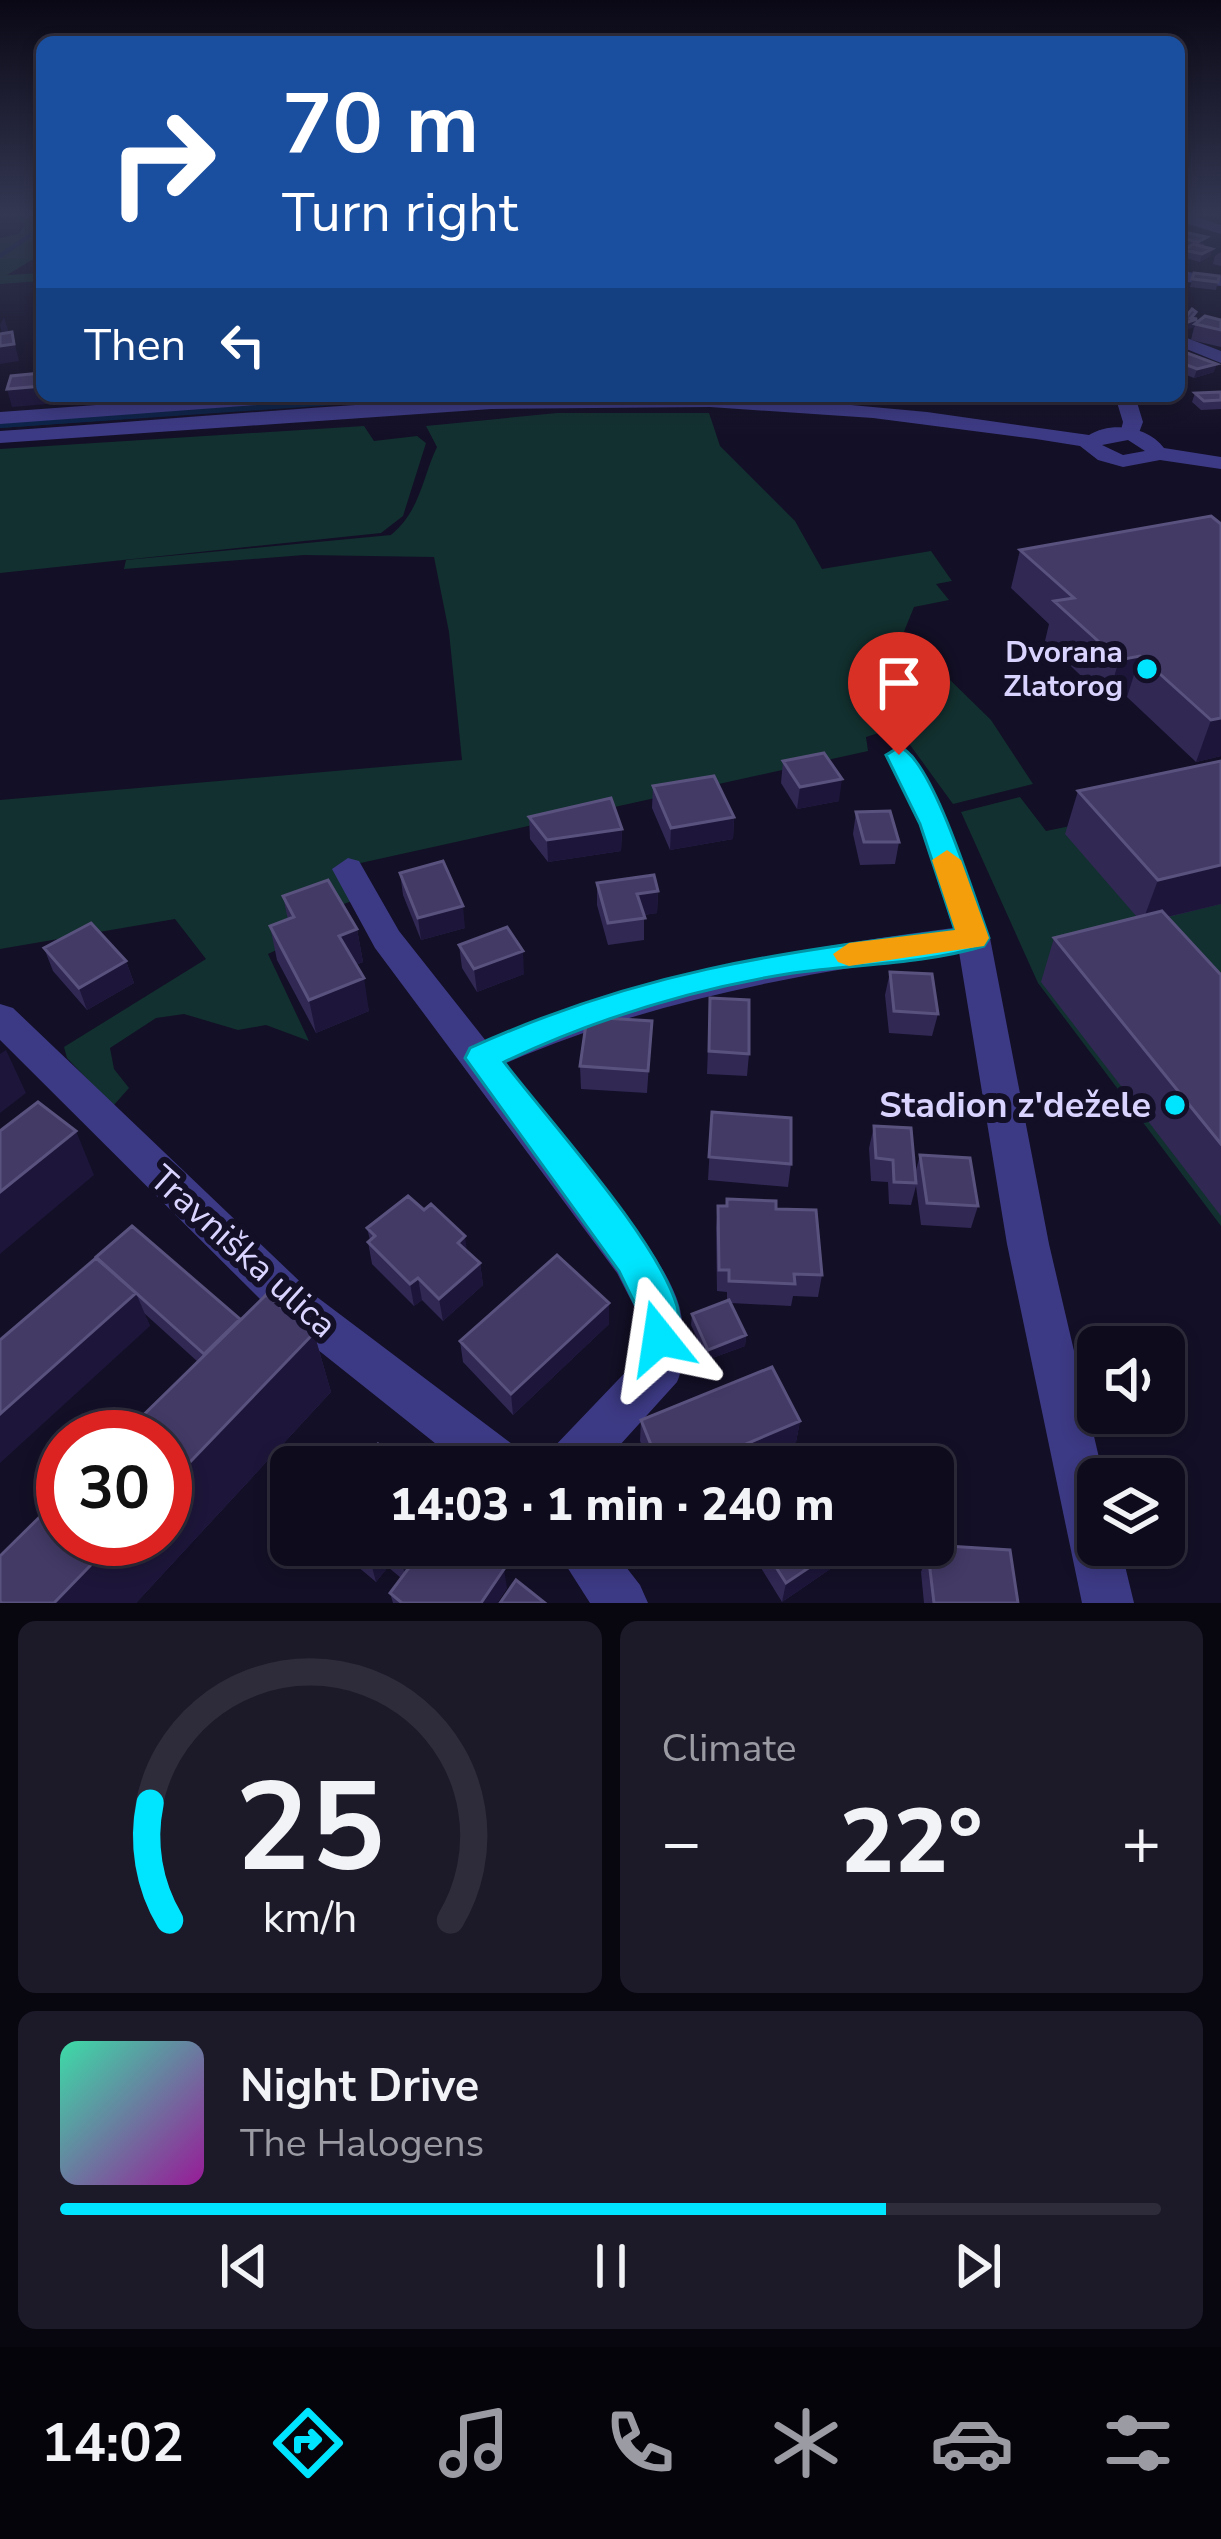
<!DOCTYPE html>
<html lang="en">
<head>
<meta charset="utf-8">
<style>
	body { margin:0; font-family:"Nunito Sans",sans-serif; background:#1c1929; color:#f1f3f6; height:100vh; display:flex; flex-direction:column; font-size:45px; white-space:nowrap }
	* { box-sizing:border-box; margin:0 }
	p { font-size:39px; color:#9b9ba3 }
	.icon { flex:none; width:66px; height:66px; fill:none; stroke:currentColor; stroke-width:2; stroke-linecap:round; stroke-linejoin:round }
	.map { position:relative; height:1603px; overflow:hidden }
	.side { display:flex; flex-direction:column; gap:18px; padding:18px; background:#08060f; flex:1 }
	.side>* { flex:none }
	.guide { position:absolute; left:36px; top:36px; width:1149px; height:366px; border-radius:18px; box-shadow:0 6px 18px #0003,0 0 0 3px #2e2b3b; background:#1a4fa0; color:#fff; overflow:hidden }
	.buttons { position:absolute; left:1077px; top:1326px; display:grid; gap:24px }
	.buttons a { display:grid; place-items:center; width:108px; height:108px; border-radius:18px; background:#0e0b1c; box-shadow:0 6px 18px #0003,0 0 0 3px #2e2b3b; font-size:60px }
	.speed { position:absolute; left:36px; top:1410px; display:flex; gap:24px; font-size:60px; font-weight:700; text-align:center }
	.speed>* { display:grid; place-content:center; width:156px; height:156px; border-radius:50%; background:#0e0b1c; box-shadow:0 6px 18px #0003,0 0 0 3px #2e2b3b; line-height:1 }
	.speed .limit { border:18px solid #d22; background:#fff; color:#111 }
	.pin { position:absolute; display:grid; place-items:center; width:102px; height:102px; color:#fff; margin:-123px -51px; border-radius:50% 50% 50% 0; rotate:-45deg; box-shadow:0 0 12px #0007 }
	.pin .icon { rotate:45deg }
	.me { position:absolute; width:132px; margin:-66px; rotate:345deg; stroke-linejoin:round; filter:drop-shadow(0 0 9px #0008) }
	.turn { display:flex; align-items:center; gap:42px; height:252px; padding:0 48px; font-size:54px }
	.turn .icon { width:156px; height:156px; stroke-width:2.5 }
	.turn b { display:block; font-size:84px; line-height:102px }
	.then { display:flex; align-items:center; height:114px; padding:0 48px; background:#0003; gap:24px; font-size:45px }
	.big { font-size:90px; font-weight:800; line-height:1.1 }
	.side .card { flex:1; display:flex; flex-direction:column; justify-content:center; gap:18px; min-width:0; padding:0 42px; border-radius:18px; background:#1c1929 }
	.side .dial { align-items:center; gap:0 }
	.dial svg { height:312px; overflow:visible; fill:none; stroke:#2e2b3b; stroke-width:7; stroke-linecap:round; text-anchor:middle }
	.dial text { fill:#f1f3f6; stroke:none }
	.song { display:flex; align-items:center; gap:36px }
	.cover { width:144px; height:144px; border-radius:18px; background:linear-gradient(135deg,hsl(160 70% 55%),hsl(300 70% 35%)) }
	.played { height:12px; border-radius:6px; background:linear-gradient(90deg,#00e5ff 75%,#2e2b3b 75%) }
	.keys { display:flex; justify-content:space-around; direction:ltr }
	.heat { display:flex; justify-content:space-between; align-items:center; font-size:66px; direction:ltr }
	.side .tiles { flex:1; display:grid; gap:18px; grid-template-columns:1fr 1fr }
	.card:last-child { grid-column:span 2 }
	.trip { position:absolute; left:270px; top:1446px; width:684px; height:120px; border-radius:18px; background:#0e0b1c; box-shadow:0 6px 18px #0003,0 0 0 3px #2e2b3b; font-weight:800; line-height:120px; text-align:center }
	.dock { display:flex; height:192px; justify-content:space-around; align-items:center; background:#06040b; color:#9b9ba3 }
	.dock .icon { width:84px; height:84px }
	.dock .active { color:#00e5ff }
	.dock b { font-size:54px; color:#f1f3f6 }
	.map>svg:first-child { display:block }
	.green { fill:#12302f }
	.lines { fill:none; stroke-linecap:round; stroke-linejoin:round }
	.stream-far1 { stroke:#0c2248; stroke-width:4.5 }
	.stream { stroke:#0c2248; stroke-width:6 }
	.minor { fill:#3d3a85; fill-rule:evenodd }
	.tertiary { fill:#3d3a85; fill-rule:evenodd }
	.wall { fill:#312854 }
	.shaded-wall { fill:#1d163a }
	.building { fill:#433a66; stroke:#5a527e; stroke-width:3 }
	.route { fill:#00e5ff; stroke:#0095a6; stroke-width:3 }
	.slow { fill:#f59e0b }
	.poi-dot { fill:#00e5ff; stroke:#130f26; stroke-width:4.5 }
	.labels { text-anchor:middle; dominant-baseline:central; stroke-width:12; stroke-linejoin:round; paint-order:stroke }
	.poi-label { font-size:30px; font-weight:bold; fill:#d9d4ff; stroke:#130f26; text-anchor:end }
	.near-poi-label { font-size:36px; font-weight:bold; fill:#d9d4ff; stroke:#130f26; text-anchor:end }
	.near-street-label { font-size:36px; fill:#d9d4ff; stroke:#130f26 }
</style>
</head>
<body>
<div class="map">
<svg width="1221" height="1603" viewBox="0 0 1221 1603">
	<rect width="100%" height="100%" fill="#130f26"/>
	<path class="green" d="M 0,212 L 42,212 L 42,254 L 7,275 L 42,273 L 42,281 L 0,284 L 0,238 L 18,234 L 25,225 L 15,217 L 0,217 Z
		M 345,396 L 444,396 L 0,428 L 0,420 Z
		M 557,413 L 709,413 L 720,446 L 795,521 L 822,569 L 931,551 L 952,581 L 936,584 L 949,600 L 914,607 L 903,634 L 991,720 L 1033,784 L 953,804 L 897,727 L 866,737 L 868,751 L 338,868 L 355,900 L 284,925 L 291,943 L 268,954 L 309,1041 L 266,1025 L 238,1030 L 184,1014 L 156,1018 L 110,1048 L 114,1069 L 129,1088 L 113,1106 L 67,1058 L 64,1047 L 206,959 L 175,919 L 0,949 L 0,800 L 462,760 L 449,632 L 434,557 L 304,555 L 124,569 L 126,560 L 391,535 C 421,510 422,478 437,447 L 426,426 Z
		M 364,426 L 374,441 L 417,436 L 426,443 L 403,516 L 381,533 L 0,573 L 0,449 Z
		M 1221,795 L 1221,1226 L 1038,983 L 961,812 L 1020,797 L 1046,831 Z"/>
	<g class="lines">
		<path class="stream-far1" d="M 0,256 L 42,227"/>
		<path class="stream" d="M 0,425 L 362,400"/>
		<path class="minor" d="M 1179,212 L 1221,225 L 1221,234 L 1179,221 Z
			M 1179,271 L 1221,276 L 1221,286 L 1179,281 Z
			M 1179,335 L 1221,351 L 1221,363 L 1179,346 Z
			M 220,396 L 308,396 L 298,402 L 0,424 L 0,412 Z
			M 1115,396 L 1135,396 L 1143,422 L 1137,438 L 1120,434 L 1123,422 Z
			M 899,746 L 913,755 L 949,824 L 990,938 L 1049,1244 L 1104,1479 L 1098,1479 L 1098,1545 L 1120,1545 L 1134,1603 L 1082,1603 L 1007,1244 L 959,952 C 801,973 651,1000 504,1064 C 547,1118 666,1249 680,1309 C 685,1331 686,1362 677,1382 L 600,1467 L 544,1467 L 551,1450 L 638,1359 L 636,1310 L 617,1273 L 375,948 L 332,869 L 348,858 L 359,861 L 399,931 L 486,1041 C 636,977 792,949 953,928 L 919,824 L 885,755 Z
			M 0,1004 L 13,1008 L 313,1294 L 520,1450 L 527,1467 L 465,1467 L 283,1322 L 0,1040 Z
			M 553,1545 L 609,1545 L 640,1585 L 648,1603 L 590,1603 Z"/>
		<path class="tertiary" d="M 764,397 L 927,412 L 1089,435 C 1111,421 1148,426 1164,448 L 1221,457 L 1221,469 L 1160,460 L 1123,467 L 1098,460 L 1080,446 L 1036,439 L 873,418 L 710,407 L 491,409 L 0,443 L 0,431 C 254,414 509,386 764,397 ZM 1128,440 L 1145,451 L 1123,455 L 1102,445 Z"/>
	</g>
	<path class="wall" d="M 1184,212 L 1221,212 L 1200,217 Z
		M 1180,238 L 1205,244 L 1202,246 L 1212,249 L 1210,256 L 1200,262 L 1182,257 L 1184,250 L 1187,248 L 1179,246 Z
		M 1221,252 L 1221,266 L 1213,264 L 1215,256 Z
		M 1194,273 L 1219,276 L 1216,290 L 1190,287 Z
		M 1195,318 L 1196,323 L 1221,320 L 1221,347 L 1191,340 L 1194,327 L 1179,332 L 1179,322 Z
		M 1179,350 L 1214,372 L 1194,378 L 1179,372 Z
		M 1221,392 L 1221,409 L 1201,410 L 1192,402 L 1195,393 Z
		M 1211,516 L 1221,756 L 1196,762 L 1127,697 L 1107,701 L 1045,641 L 1049,624 L 1011,588 L 1020,550 Z
		M 783,761 L 839,801 L 797,809 L 781,783 Z
		M 1221,761 L 1221,904 L 1168,917 L 1221,975 L 1221,1216 L 1041,982 L 1054,938 L 1137,917 L 1065,834 L 1078,791 Z
		M 653,786 L 734,817 L 733,839 L 670,850 L 652,808 Z
		M 856,812 L 899,842 L 895,864 L 860,865 L 853,834 Z
		M 529,817 L 622,829 L 621,851 L 548,862 L 530,839 Z
		M 400,873 L 465,928 L 421,940 L 403,895 Z
		M 597,883 L 658,891 L 657,913 L 644,915 L 644,940 L 608,945 L 597,905 Z
		M 283,896 L 357,929 L 363,962 L 356,965 L 369,1011 L 316,1033 L 277,960 L 270,926 L 288,920 Z
		M 459,945 L 524,974 L 477,992 L 462,968 Z
		M 44,948 L 126,961 L 134,983 L 87,1010 L 53,971 Z
		M 890,972 L 938,1014 L 932,1036 L 889,1033 L 885,995 Z
		M 710,998 L 749,1054 L 747,1076 L 707,1074 Z
		M 652,1021 L 647,1093 L 581,1089 L 580,1066 Z
		M 712,1112 L 791,1164 L 788,1187 L 708,1180 Z
		M 874,1126 L 915,1174 L 920,1155 L 978,1206 L 971,1228 L 921,1225 L 916,1186 L 911,1205 L 889,1204 L 888,1182 L 871,1181 L 869,1148 Z
		M 718,1206 L 776,1209 L 822,1275 L 818,1297 L 793,1296 L 791,1306 L 731,1303 L 746,1335 L 745,1346 L 707,1360 L 691,1325 L 692,1314 L 727,1301 L 727,1292 L 717,1291 L 716,1228 Z
		M 367,1228 L 467,1251 L 480,1263 L 483,1285 L 443,1321 L 422,1300 L 414,1306 L 372,1264 L 368,1242 L 370,1240 Z
		M 96,1258 L 241,1320 L 314,1333 L 331,1392 L 136,1603 L 0,1603 L 0,1556 L 198,1362 L 144,1313 L 150,1326 Z
		M 609,1303 L 609,1324 L 513,1415 L 463,1362 L 460,1341 Z
		M 641,1420 L 800,1421 L 796,1442 L 737,1467 L 651,1467 L 640,1441 Z
		M 341,1545 L 474,1545 L 507,1588 L 497,1603 L 393,1603 L 390,1593 L 401,1578 L 388,1567 L 376,1582 L 344,1555 Z
		M 747,1545 L 847,1545 L 842,1561 L 782,1602 Z
		M 947,1546 L 1018,1603 L 924,1603 L 921,1572 L 928,1553 L 944,1554 Z"/>
	<path class="shaded-wall" d="M 1201,212 L 1221,212 L 1221,213 L 1200,217 Z
		M 1212,249 L 1210,256 L 1200,262 L 1202,254 Z
		M 1196,312 L 1195,327 L 1179,332 L 1179,325 Z
		M 4,317 L 9,333 L 4,343 L 0,325 Z
		M 12,332 L 19,361 L 0,364 L 0,346 Z
		M 1217,364 L 1214,372 L 1194,378 L 1197,369 Z
		M 42,386 L 42,396 L 60,396 L 59,403 L 12,407 L 7,389 Z
		M 1140,656 L 1127,697 L 1107,701 L 1119,660 Z
		M 1221,718 L 1221,756 L 1196,762 L 1211,720 Z
		M 842,779 L 839,801 L 797,809 L 800,787 Z
		M 734,817 L 733,839 L 670,850 L 671,828 Z
		M 622,829 L 621,851 L 548,862 L 547,840 Z
		M 1221,865 L 1221,904 L 1142,923 L 1158,880 Z
		M 658,891 L 657,913 L 637,916 L 637,894 Z
		M 463,906 L 465,928 L 421,940 L 418,918 Z
		M 357,929 L 363,962 L 345,969 L 339,936 Z
		M 523,951 L 524,974 L 477,992 L 474,969 Z
		M 126,961 L 134,983 L 87,1010 L 79,988 Z
		M 364,978 L 369,1011 L 316,1033 L 309,1000 Z
		M 6,1050 L 26,1093 L 0,1113 L 0,1054 Z
		M 76,1131 L 94,1175 L 0,1254 L 0,1192 Z
		M 465,1236 L 468,1258 L 458,1243 Z
		M 480,1263 L 483,1285 L 443,1321 L 439,1299 Z
		M 418,1278 L 422,1300 L 414,1306 L 410,1284 Z
		M 136,1293 L 150,1326 L 0,1463 L 0,1414 Z
		M 609,1303 L 609,1324 L 513,1415 L 511,1394 Z
		M 314,1333 L 331,1392 L 136,1603 L 54,1603 L 116,1539 L 165,1539 L 165,1488 Z
		M 746,1335 L 745,1346 L 707,1360 L 708,1350 Z
		M 800,1421 L 796,1442 L 737,1467 L 692,1467 Z
		M 416,1545 L 434,1545 L 407,1582 L 402,1563 Z
		M 843,1545 L 847,1545 L 842,1561 L 782,1602 L 786,1583 Z
		M 382,1548 L 388,1567 L 376,1582 L 371,1563 Z
		M 504,1569 L 507,1588 L 497,1603 L 481,1603 Z"/>
	<path class="building" d="M 1189,233 L 1207,237 L 1198,242 L 1180,238 Z
		M 1193,244 L 1212,249 L 1202,254 L 1184,250 Z
		M 1179,272 L 1187,273 L 1185,280 L 1179,279 Z
		M 1194,273 L 1219,276 L 1218,282 L 1192,279 Z
		M 1192,309 L 1196,312 L 1191,318 L 1197,319 L 1179,325 Z
		M 1205,316 L 1221,320 L 1221,330 L 1195,324 Z
		M 12,332 L 14,344 L 0,346 L 0,334 Z
		M 1179,350 L 1217,364 L 1197,369 L 1179,362 Z
		M 42,373 L 42,386 L 7,389 L 11,376 Z
		M 1221,392 L 1221,400 L 1204,401 L 1195,393 Z
		M 1211,516 L 1221,524 L 1221,718 L 1211,720 L 1140,656 L 1119,660 L 1054,601 L 1074,598 L 1020,550 Z
		M 824,753 L 842,779 L 800,787 L 783,761 Z
		M 1221,761 L 1221,865 L 1158,880 L 1078,791 Z
		M 714,776 L 734,817 L 671,828 L 653,786 Z
		M 611,798 L 622,829 L 547,840 L 529,817 Z
		M 890,811 L 899,842 L 864,842 L 856,812 Z
		M 443,861 L 463,906 L 418,918 L 400,873 Z
		M 654,875 L 658,891 L 637,894 L 645,918 L 608,923 L 597,883 Z
		M 328,880 L 357,929 L 339,936 L 364,978 L 309,1000 L 270,926 L 294,917 L 283,896 Z
		M 1162,911 L 1221,975 L 1221,1144 L 1054,938 Z
		M 91,923 L 126,961 L 79,988 L 44,948 Z
		M 507,927 L 523,951 L 474,969 L 459,945 Z
		M 890,972 L 932,974 L 938,1014 L 894,1011 Z
		M 710,998 L 749,1000 L 749,1054 L 709,1051 Z
		M 587,1017 L 652,1021 L 648,1071 L 580,1066 Z
		M 38,1102 L 76,1131 L 0,1192 L 0,1131 Z
		M 712,1112 L 791,1118 L 791,1164 L 709,1157 Z
		M 874,1126 L 911,1128 L 916,1183 L 894,1182 L 893,1160 L 876,1158 Z
		M 920,1155 L 970,1158 L 978,1206 L 927,1203 Z
		M 408,1196 L 424,1210 L 431,1204 L 465,1236 L 458,1243 L 480,1263 L 439,1299 L 418,1278 L 410,1284 L 368,1242 L 375,1236 L 367,1228 Z
		M 727,1199 L 776,1201 L 776,1209 L 816,1210 L 822,1275 L 794,1274 L 795,1284 L 729,1281 L 729,1270 L 719,1270 L 718,1206 L 727,1206 Z
		M 132,1226 L 240,1319 L 204,1354 L 96,1257 Z
		M 557,1255 L 609,1303 L 511,1394 L 460,1341 Z
		M 96,1258 L 136,1293 L 0,1414 L 0,1340 Z
		M 266,1295 L 314,1333 L 165,1488 L 165,1437 L 121,1437 Z
		M 729,1300 L 746,1335 L 708,1350 L 692,1314 Z
		M 772,1367 L 800,1421 L 692,1467 L 660,1467 L 641,1420 Z
		M 378,1444 L 409,1467 L 359,1467 Z
		M 63,1494 L 63,1539 L 116,1539 L 54,1603 L 2,1603 L 0,1601 L 0,1556 Z
		M 349,1545 L 416,1545 L 402,1563 L 382,1548 L 371,1563 Z
		M 426,1545 L 474,1545 L 504,1569 L 481,1603 L 402,1603 L 390,1593 Z
		M 762,1545 L 843,1545 L 786,1583 Z
		M 947,1546 L 1010,1550 L 1018,1603 L 934,1603 L 928,1553 L 948,1554 Z
		M 516,1580 L 545,1603 L 500,1603 Z"/>
	<linearGradient id="sky" x2="0" y2="1"><stop stop-color="#0a0815"/><stop offset="0.49" stop-color="#333752"/><stop offset="1" stop-color="#333752" stop-opacity="0"/></linearGradient>
	<rect width="1221" height="436" fill="url(#sky)"/>
	<path class="route" d="M 899,747 C 932,756 976,903 989,938 L 984,946 C 924,964 855,964 793,973 C 691,989 597,1018 504,1062 C 550,1122 657,1239 677,1306 C 681,1321 680,1337 674,1351 L 659,1357 L 645,1351 L 638,1310 L 619,1271 L 465,1058 L 470,1048 C 637,972 775,953 955,930 L 920,824 L 886,755 Z"/>
	<path class="slow" d="M 947,850 L 961,860 L 989,938 L 984,946 L 849,966 L 838,962 L 833,954 L 849,943 L 955,930 L 932,860 Z"/>
	<g class="poi-dot">
		<circle cx="1147" cy="669" r="12"/>
		<circle cx="1175" cy="1105" r="12"/>
	</g>
	<g class="labels">
		<g class="poi-label">
			<text x="1123" y="652">Dvorana<tspan x="1123" dy="34">Zlatorog</tspan></text>
		</g>
		<g class="near-poi-label">
			<text x="1151" y="1105">Stadion z'dežele</text>
		</g>
		<g class="near-street-label">
			<text transform="translate(243 1252) rotate(42)">Travniška ulica</text>
		</g>
	</g>
</svg>
<div class="buttons">
<a><svg class="icon" aria-label="sound" viewBox="0 0 24 24"><path d="M4 9h4l5-4v14l-5-4H4zM17 9q2 3 0 6"/></svg></a>
<a><svg class="icon" aria-label="layers" viewBox="0 0 24 24"><path d="M12 4l9 5-9 5-9-5zM3 14l9 5 9-5"/></svg></a>
</div>
<div class="speed"><div class="limit">30</div></div>
<div class="pin" style="left:899px;top:755px;background:#d93025"><svg class="icon" aria-label="arrive" viewBox="0 0 24 24"><path d="M6 21V4h12l-3 4 3 4H6"/></svg></div>
<svg class="me" style="left:659px;top:1338px" viewBox="-20 -20 40 40"><path d="M0-17L14 15 0 8-14 15z" fill="#00e5ff" stroke="#fff" stroke-width="4"/></svg>
<div class="trip">14:03 · 1 min · 240 m</div>
<div class="guide">
<div class="turn"><svg class="icon" aria-label="right" viewBox="0 0 24 24"><path d="M7 20v-9h11M14 6l5 5-5 5"/></svg><div><b>70 m</b>Turn right</div></div>
<div class="then">Then<svg class="icon" aria-label="left" viewBox="0 0 24 24"><path d="M17 20v-9H6M10 6l-5 5 5 5"/></svg></div>
</div>
</div>
<section class="side">
<div class="tiles">
<div class="card dial"><svg viewBox="0 0 100 80">
<path d="M14 69A42 42 0 1 1 86 69"/>
<path d="M14 69A42 42 0 0 1 9 39" stroke="#00e5ff"/>
<text x="50" y="56" font-size="32" font-weight="700">25</text>
<text x="50" y="72" font-size="11">km/h</text>
</svg></div>
<div class="card"><p>Climate</p>
<div class="heat"><a>−</a><b class="big">22°</b><a>+</a></div>
</div>
<div class="card">
<div class="song"><i class="cover"></i><div><b>Night Drive</b><p>The Halogens</p></div></div>
<div class="played"></div>
<div class="keys"><svg class="icon" aria-label="previous" viewBox="0 0 24 24"><path d="M18 5L8 12l10 7zM5 5v14"/></svg><svg class="icon" aria-label="pause" viewBox="0 0 24 24"><path d="M8 5v14M16 5v14"/></svg><svg class="icon" aria-label="next" viewBox="0 0 24 24"><path d="M6 5l10 7-10 7zM19 5v14"/></svg></div>
</div>
</div>
</section>
<nav class="dock">
<b>14:02</b>
<svg class="icon active" aria-label="directions" viewBox="0 0 24 24"><path d="M12 3l9 9-9 9-9-9zM9 14v-3h6M13 9l2 2-2 2"/></svg>
<svg class="icon" aria-label="music" viewBox="0 0 24 24"><path d="M9 18V5l10-2v13"/><circle cx="6" cy="18" r="3"/><circle cx="16" cy="16" r="3"/></svg>
<svg class="icon" aria-label="phone" viewBox="0 0 24 24"><path d="M5 4h4l2 5-3 2q2 4 5 5l2-3 5 2v4C11 20 4 13 5 4z"/></svg>
<svg class="icon" aria-label="climate" viewBox="0 0 24 24"><path d="M12 3v18M4 7l16 10M4 17L20 7"/></svg>
<svg class="icon" aria-label="car" viewBox="0 0 24 24"><path d="M5 17H2v-5l4-1 3-4h7l3 4 3 1v5h-3M9 17h6M6 11h13"/><circle cx="7" cy="17" r="2"/><circle cx="17" cy="17" r="2"/></svg>
<svg class="icon" aria-label="filters" viewBox="0 0 24 24"><path d="M4 7h16M4 17h16"/><circle cx="9" cy="7" r="2"/><circle cx="15" cy="17" r="2"/></svg>
</nav>
</body>
</html>
